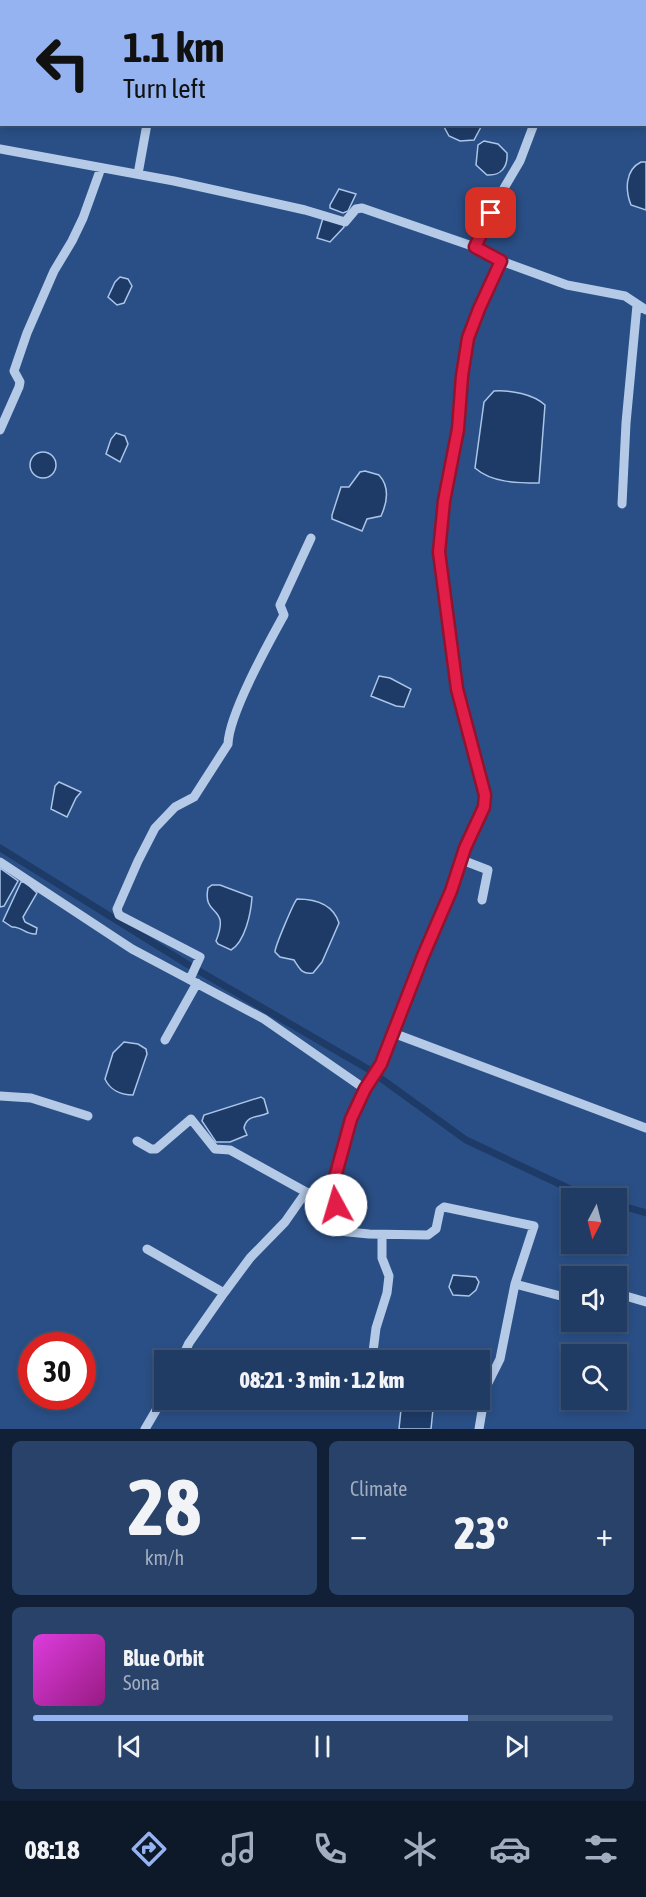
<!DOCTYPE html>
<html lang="en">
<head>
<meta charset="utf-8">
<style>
	body { margin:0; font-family:"Asap Condensed",sans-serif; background:#28426a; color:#f1f3f6; height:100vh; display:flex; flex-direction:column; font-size:22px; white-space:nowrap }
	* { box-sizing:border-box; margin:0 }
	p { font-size:20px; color:#a2adbf }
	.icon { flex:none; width:33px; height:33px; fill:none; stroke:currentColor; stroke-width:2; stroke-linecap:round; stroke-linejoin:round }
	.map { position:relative; height:1429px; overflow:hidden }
	.side { display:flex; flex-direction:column; gap:12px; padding:12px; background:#122037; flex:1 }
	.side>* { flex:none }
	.top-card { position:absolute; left:0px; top:0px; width:646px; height:126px; box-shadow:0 3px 9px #0003,0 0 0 2px #3d5578; background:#95b2f1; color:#111; overflow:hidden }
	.needle { width:39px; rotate:187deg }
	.tools { position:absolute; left:561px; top:1188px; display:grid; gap:12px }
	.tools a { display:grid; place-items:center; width:66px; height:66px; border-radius:0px; background:#203b64; box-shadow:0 3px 9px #0003,0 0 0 2px #3d5578; font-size:30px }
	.speed { position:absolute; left:18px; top:1332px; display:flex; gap:12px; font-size:30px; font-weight:700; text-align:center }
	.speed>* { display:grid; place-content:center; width:78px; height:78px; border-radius:50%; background:#203b64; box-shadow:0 3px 9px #0003,0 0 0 2px #3d5578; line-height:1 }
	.speed .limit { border:9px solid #d22; background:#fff; color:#111 }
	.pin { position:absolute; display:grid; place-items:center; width:51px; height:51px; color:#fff; margin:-26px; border-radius:12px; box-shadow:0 3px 9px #0006 }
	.me { position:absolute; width:66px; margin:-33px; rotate:354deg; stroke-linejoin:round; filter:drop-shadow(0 0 4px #0008) }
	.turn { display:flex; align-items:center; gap:21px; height:126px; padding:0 24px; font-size:27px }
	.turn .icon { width:78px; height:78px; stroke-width:2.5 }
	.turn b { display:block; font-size:42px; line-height:51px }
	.big { font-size:45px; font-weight:800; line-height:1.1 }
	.side .widget { flex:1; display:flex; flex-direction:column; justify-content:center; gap:9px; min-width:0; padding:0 21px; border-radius:9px; background:#28426a }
	.side .dial { align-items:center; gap:0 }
	.dial b { font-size:78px; line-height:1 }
	.song { display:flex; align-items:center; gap:18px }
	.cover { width:72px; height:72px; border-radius:9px; background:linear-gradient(135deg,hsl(300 70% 55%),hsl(310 70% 35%)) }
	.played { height:6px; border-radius:3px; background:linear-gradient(90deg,#95b2f1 75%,#3d5578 75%) }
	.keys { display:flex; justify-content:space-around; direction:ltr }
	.heat { display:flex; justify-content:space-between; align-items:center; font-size:33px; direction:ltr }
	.side .tiles { flex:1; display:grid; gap:12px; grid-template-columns:1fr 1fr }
	.widget:last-child { grid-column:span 2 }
	.trip { position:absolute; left:154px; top:1350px; width:336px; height:60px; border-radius:0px; background:#203b64; box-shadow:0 3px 9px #0003,0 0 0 2px #3d5578; font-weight:800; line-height:60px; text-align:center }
	.menu { display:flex; height:96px; justify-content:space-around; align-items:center; background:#0d1828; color:#a2adbf }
	.menu .icon { width:42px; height:42px }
	.menu .on { color:#95b2f1 }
	.menu b { font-size:27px; color:#f1f3f6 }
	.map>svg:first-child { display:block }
	.water { fill:#1e3b67; stroke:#aac5e8; stroke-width:1.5 }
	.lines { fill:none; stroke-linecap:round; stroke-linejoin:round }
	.canal { stroke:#1e3b67; stroke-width:7 }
	.minor { stroke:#b5cae7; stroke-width:9 }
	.route-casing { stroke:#92132f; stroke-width:15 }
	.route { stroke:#e11d48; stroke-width:10 }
</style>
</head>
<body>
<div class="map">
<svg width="646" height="1429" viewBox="0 0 646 1429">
	<rect width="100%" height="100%" fill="#2a4f86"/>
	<path class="water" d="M 443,125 L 443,124 L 482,125 L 474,140 L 460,141 L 449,136 Z
		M 484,141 L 498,144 L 507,153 C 508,167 501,176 487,175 L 476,165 L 478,145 Z
		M 641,162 L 646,162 L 646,210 L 631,205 C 625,190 625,170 641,162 Z
		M 339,189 L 356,194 L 348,211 L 343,213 L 330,208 L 330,205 Z
		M 323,218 L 343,224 L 344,227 L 330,242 L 317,238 Z
		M 120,277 L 128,279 L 132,286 L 124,303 L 117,305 L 108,297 L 115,282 Z
		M 494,391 C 511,390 533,394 545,405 L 539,483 C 518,483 492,483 475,468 L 484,402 Z
		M 116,433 L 125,436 L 128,444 L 120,462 L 106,454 L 111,439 Z
		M30 465a13 13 0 1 1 26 0a13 13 0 1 1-26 0Z
		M 365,471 L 379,475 C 390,487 387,503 381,516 L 367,519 L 362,531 L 332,519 L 332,515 L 341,487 L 349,487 L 360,472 Z
		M 379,676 L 390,678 L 411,689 L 404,707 L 396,706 L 371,696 Z
		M 59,782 L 81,792 L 76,798 L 67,817 L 51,809 L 55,786 Z
		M 0,868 L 18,881 L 4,906 L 0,907 Z
		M 21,882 L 25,882 L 37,893 L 23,917 L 25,922 L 37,928 L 36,934 C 26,935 21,926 12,927 L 3,921 Z
		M 212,885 L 220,885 L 252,897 C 251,913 245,942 231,950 L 218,944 L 216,941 C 231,904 202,918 208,888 Z
		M 297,899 C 315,899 333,904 339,923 L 322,962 L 313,973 C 302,975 300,969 294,960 L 280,957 L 275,952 C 275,946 294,902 297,899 Z
		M 124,1042 L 138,1044 L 146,1049 L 147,1054 L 133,1095 C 121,1095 110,1090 105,1079 L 113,1053 Z
		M 261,1097 L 264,1099 L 268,1113 C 259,1118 247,1114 244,1128 L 247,1135 L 230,1142 L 216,1142 L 202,1121 L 204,1115 Z
		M 453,1275 L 476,1277 L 479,1282 L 476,1290 L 469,1296 L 453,1295 L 449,1287 Z
		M 402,1400 L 432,1400 L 433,1409 L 431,1429 L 399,1429 Z"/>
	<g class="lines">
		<path class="canal" d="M 0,848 L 187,964 L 368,1069 L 466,1140 L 570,1189 L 599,1198
			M 616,1204 L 646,1213"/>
		<path class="minor" d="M 265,0 L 274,2
			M 540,0 L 543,2
			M 135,2 L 136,0
			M 569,2 L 569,0
			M 645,18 L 646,16
			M 0,149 L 174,181 L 305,210 L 345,222 L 356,209 L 362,208 L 475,247 L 501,261 L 567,285 L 625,296 L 646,310
			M 138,174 L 147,124
			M 475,247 L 500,195 L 520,161 L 534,124
			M 0,430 L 19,387 L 20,382 L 14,371 L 27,333 L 54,271 L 72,241 L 83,218 L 101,168
			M 622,504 L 626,423 L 637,305
			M 462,860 L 488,870 L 482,900
			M 0,862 L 132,949 L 264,1019 L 365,1089 L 351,1119 L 330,1196
			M 190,979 L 200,957 L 119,915 L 117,909 L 138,861 L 155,828 L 175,807 L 194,797 L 228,744 C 229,714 268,644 284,615 L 280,605 L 311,538
			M 393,1033 L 646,1128
			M 165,1040 L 197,983
			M 365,1089 L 381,1064 L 423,956 L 451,891 L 465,848 L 484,807 L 485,795 L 457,689 L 439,552 L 444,501 L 458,429 L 468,338 L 479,309 L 501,261
			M 0,1096 L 31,1098 L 88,1116
			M 137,1141 L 151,1149 L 156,1149 L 191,1119 L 215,1149 L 230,1150 L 306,1192
			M 147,1249 L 224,1293
			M 515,1284 L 572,1299
			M 616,1295 L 619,1294 L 646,1302
			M 181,1360 L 189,1343 L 224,1293 L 250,1258 L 285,1222 L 306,1192 L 336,1198 L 338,1202 L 334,1228 L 338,1231 L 369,1234 L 428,1235 L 436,1229 L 440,1210 L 444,1207 L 534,1226 L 515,1284 L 500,1359 L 486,1387 L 479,1429
			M 372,1360 L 376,1328 L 387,1293 L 389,1276 L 382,1258 L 382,1235
			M 145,1429 L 165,1395"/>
	</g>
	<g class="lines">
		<defs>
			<path id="route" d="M 336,1205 L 337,1199 L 330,1196 L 351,1119 L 365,1089 L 381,1064 L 423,956 L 451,891 L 465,848 L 484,807 L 485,795 L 457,689 L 439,552 L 444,501 L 458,429 L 462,376 L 468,338 L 479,309 L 501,261 L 475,247 L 491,213"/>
		</defs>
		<use href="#route" class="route-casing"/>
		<use href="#route" class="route"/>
	</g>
</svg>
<div class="tools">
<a><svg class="needle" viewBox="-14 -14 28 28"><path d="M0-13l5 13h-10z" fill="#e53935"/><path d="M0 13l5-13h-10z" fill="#a2adbf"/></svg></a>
<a><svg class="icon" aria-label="sound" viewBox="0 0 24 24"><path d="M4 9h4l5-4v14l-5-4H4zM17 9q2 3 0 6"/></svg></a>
<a><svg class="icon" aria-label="search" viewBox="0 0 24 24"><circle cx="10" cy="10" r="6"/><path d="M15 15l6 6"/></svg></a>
</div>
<div class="speed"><div class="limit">30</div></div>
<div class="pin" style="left:491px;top:213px;background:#d93025"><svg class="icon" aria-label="arrive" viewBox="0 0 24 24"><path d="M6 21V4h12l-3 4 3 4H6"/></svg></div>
<svg class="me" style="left:336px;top:1205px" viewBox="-20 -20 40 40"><circle r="19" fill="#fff"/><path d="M0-13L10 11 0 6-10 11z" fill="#e11d48"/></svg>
<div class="trip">08:21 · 3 min · 1.2 km</div>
<div class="top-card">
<div class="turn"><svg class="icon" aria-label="left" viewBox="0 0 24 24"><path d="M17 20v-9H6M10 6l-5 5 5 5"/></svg><div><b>1.1 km</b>Turn left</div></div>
</div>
</div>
<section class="side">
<div class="tiles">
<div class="widget dial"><b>28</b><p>km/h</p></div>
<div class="widget"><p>Climate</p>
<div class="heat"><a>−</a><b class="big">23°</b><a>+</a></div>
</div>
<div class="widget">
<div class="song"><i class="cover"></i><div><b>Blue Orbit</b><p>Sona</p></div></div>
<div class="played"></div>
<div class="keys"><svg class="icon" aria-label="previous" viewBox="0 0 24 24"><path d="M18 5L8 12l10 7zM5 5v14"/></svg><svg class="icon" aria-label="pause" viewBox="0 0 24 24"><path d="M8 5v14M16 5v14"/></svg><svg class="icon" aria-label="next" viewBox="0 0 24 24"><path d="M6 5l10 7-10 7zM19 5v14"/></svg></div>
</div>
</div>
</section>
<nav class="menu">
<b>08:18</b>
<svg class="icon on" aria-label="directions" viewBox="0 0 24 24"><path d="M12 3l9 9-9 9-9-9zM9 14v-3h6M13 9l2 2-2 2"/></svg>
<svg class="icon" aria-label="music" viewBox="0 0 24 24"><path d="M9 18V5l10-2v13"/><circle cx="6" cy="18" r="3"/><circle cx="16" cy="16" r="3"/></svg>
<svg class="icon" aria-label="phone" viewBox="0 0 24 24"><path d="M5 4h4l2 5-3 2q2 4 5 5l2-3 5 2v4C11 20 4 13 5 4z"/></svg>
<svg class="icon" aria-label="climate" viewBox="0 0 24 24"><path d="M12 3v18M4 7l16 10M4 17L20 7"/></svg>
<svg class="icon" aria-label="car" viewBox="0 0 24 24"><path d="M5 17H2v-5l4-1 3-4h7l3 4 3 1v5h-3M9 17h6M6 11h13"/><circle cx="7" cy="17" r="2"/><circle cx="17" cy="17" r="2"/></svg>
<svg class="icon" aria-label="filters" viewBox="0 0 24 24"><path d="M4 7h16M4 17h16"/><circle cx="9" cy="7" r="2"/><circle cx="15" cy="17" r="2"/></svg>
</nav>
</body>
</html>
